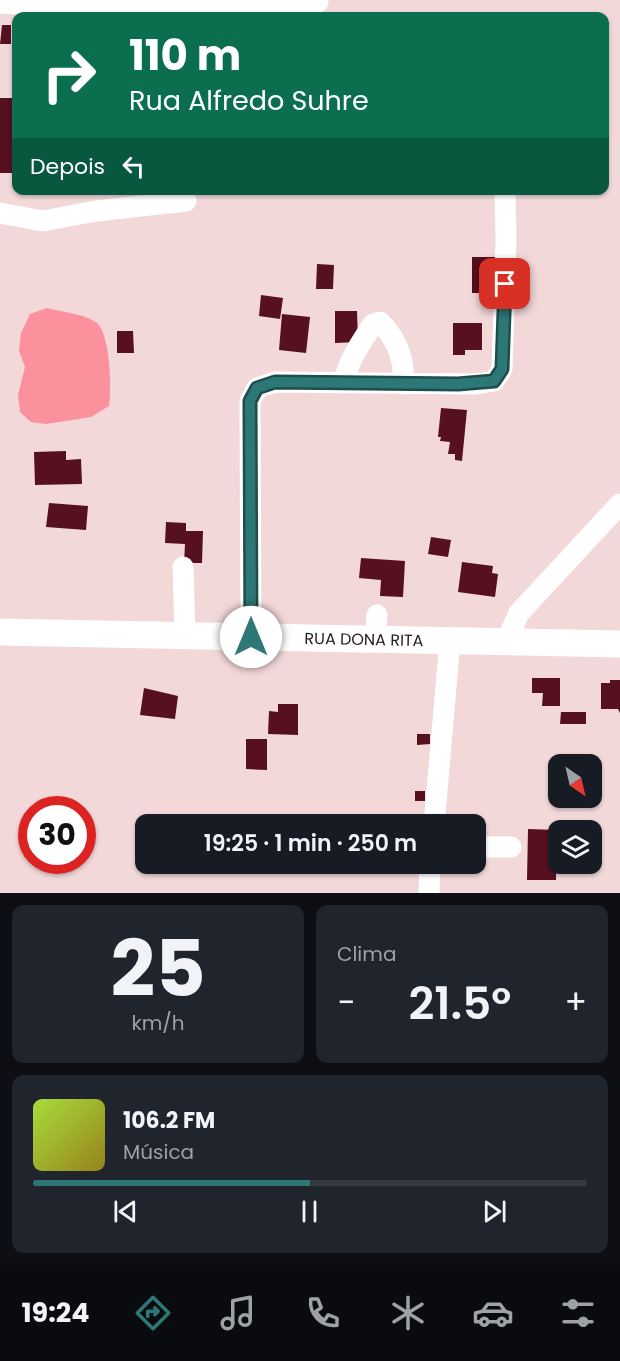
<!DOCTYPE html>
<html lang="pt">
<head>
<meta charset="utf-8">
<style>
	body { margin:0; font-family:Poppins,sans-serif; background:#20242c; color:#f1f3f6; height:100vh; display:flex; flex-direction:column; font-size:22px; white-space:nowrap }
	* { box-sizing:border-box; margin:0 }
	p { font-size:20px; color:#9ea1a6 }
	.icon { flex:none; width:33px; height:33px; fill:none; stroke:currentColor; stroke-width:2; stroke-linecap:round; stroke-linejoin:round }
	.map { position:relative; height:893px; overflow:hidden }
	.sheet { display:flex; flex-direction:column; gap:12px; padding:12px; background:#0d0f14; flex:1 }
	.sheet>* { flex:none }
	.hud { position:absolute; left:12px; top:12px; width:597px; height:183px; border-radius:12px; box-shadow:0 2px 4px #0004; background:#0b6e4f; color:#fff; overflow:hidden }
	.needle { width:39px; rotate:146deg }
	.controls { position:absolute; left:548px; top:754px; display:grid; gap:12px }
	.controls a { display:grid; place-items:center; width:54px; height:54px; border-radius:12px; background:#171b24; box-shadow:0 2px 4px #0004; font-size:30px }
	.speed { position:absolute; left:18px; top:796px; display:flex; gap:12px; font-size:30px; font-weight:700; text-align:center }
	.speed>* { display:grid; place-content:center; width:78px; height:78px; border-radius:50%; background:#171b24; box-shadow:0 2px 4px #0004; line-height:1 }
	.speed .limit { border:9px solid #d22; background:#fff; color:#111 }
	.pin { position:absolute; display:grid; place-items:center; width:51px; height:51px; color:#fff; margin:-26px; border-radius:12px; box-shadow:0 3px 9px #0006 }
	.me { position:absolute; width:66px; margin:-33px; rotate:0deg; stroke-linejoin:round; filter:drop-shadow(0 0 4px #0008) }
	.turn { display:flex; align-items:center; gap:21px; height:126px; padding:0 18px; font-size:27px }
	.turn .icon { width:78px; height:78px; stroke-width:2.5 }
	.turn b { display:block; font-size:42px; line-height:51px }
	.then { display:flex; align-items:center; height:57px; padding:0 18px; background:#0003; gap:12px; font-size:22px }
	.big { font-size:45px; font-weight:600; line-height:1.1 }
	.sheet .widget { flex:1; display:flex; flex-direction:column; justify-content:center; gap:9px; min-width:0; padding:0 21px; border-radius:12px; background:#20242c }
	.sheet .dial { align-items:center; gap:0 }
	.dial b { font-size:78px; line-height:1 }
	.song { display:flex; align-items:center; gap:18px }
	.cover { width:72px; height:72px; border-radius:9px; background:linear-gradient(135deg,hsl(80 70% 55%),hsl(50 70% 35%)) }
	.played { height:6px; border-radius:3px; background:linear-gradient(90deg,#2d7776 50%,#363941 50%) }
	.keys { display:flex; justify-content:space-around; direction:ltr }
	.heat { display:flex; justify-content:space-between; align-items:center; font-size:33px; direction:ltr }
	.sheet .tiles { flex:1; display:grid; gap:12px; grid-template-columns:1fr 1fr }
	.widget:last-child { grid-column:span 2 }
	.trip { position:absolute; left:135px; top:814px; width:351px; height:60px; border-radius:12px; background:#171b24; box-shadow:0 2px 4px #0004; font-weight:600; line-height:60px; text-align:center }
	.menu { display:flex; height:96px; justify-content:space-around; align-items:center; background:#090b0e; color:#9ea1a6 }
	.menu .icon { width:42px; height:42px }
	.menu .selected { color:#2d7776 }
	.menu b { font-size:27px; color:#f1f3f6 }
	.map>svg:first-child { display:block }
	.water { fill:#fa919d }
	.building { fill:#56101f }
	.lines { fill:none; stroke-linecap:round; stroke-linejoin:round }
	.minor { stroke:#fff; stroke-width:21 }
	.major { stroke:#fff; stroke-width:27 }
	.route-casing { stroke:#1d4d4d; stroke-width:15 }
	.route { stroke:#2d7776; stroke-width:10 }
	.labels { text-anchor:middle; dominant-baseline:central; stroke-width:6; stroke-linejoin:round; paint-order:stroke }
	.street-label { font-size:16px; fill:#251b1c; stroke:#fbe6e7 }
</style>
</head>
<body>
<div class="map">
<svg width="620" height="893" viewBox="0 0 620 893">
	<rect width="100%" height="100%" fill="#f2d8d9"/>
	<path class="water" d="M 47,308 C 62,312 85,314 97,323 C 110,334 112,389 109,406 L 91,417 L 46,424 L 31,422 L 20,412 L 18,395 L 25,367 L 19,351 L 21,333 L 30,314 Z"/>
	<path class="building" d="M 2,25 L 11,25 L 11,44 L 0,44 Z
		M 0,98 L 16,98 L 16,173 L 0,173 Z
		M 472,257 L 497,257 L 497,293 L 472,293 Z
		M 317,264 L 334,265 L 333,289 L 316,289 Z
		M 261,295 L 283,298 L 280,319 L 259,316 Z
		M 335,311 L 357,311 L 358,342 L 335,343 Z
		M 282,314 L 310,317 L 306,353 L 279,350 Z
		M 453,323 L 482,323 L 482,350 L 465,350 L 465,355 L 453,355 Z
		M 117,331 L 133,331 L 134,353 L 117,353 Z
		M 441,408 L 467,410 L 462,461 L 455,460 L 455,454 L 448,454 L 450,442 L 440,441 L 441,437 L 438,437 Z
		M 66,451 L 66,460 L 81,459 L 82,484 L 35,485 L 34,452 Z
		M 49,503 L 88,506 L 86,530 L 46,527 Z
		M 166,522 L 186,523 L 186,531 L 203,531 L 202,563 L 184,563 L 185,544 L 165,543 Z
		M 431,537 L 451,540 L 448,557 L 428,554 Z
		M 361,558 L 405,561 L 403,597 L 380,596 L 381,580 L 359,578 Z
		M 462,562 L 493,566 L 492,573 L 498,574 L 495,597 L 458,592 Z
		M 532,678 L 560,678 L 560,706 L 542,706 L 543,693 L 532,693 Z
		M 610,680 L 620,680 L 620,713 L 618,709 L 601,709 L 601,683 L 610,683 Z
		M 144,688 L 178,696 L 175,719 L 140,715 Z
		M 278,704 L 298,704 L 298,735 L 268,734 L 269,711 L 278,712 Z
		M 561,712 L 586,712 L 586,724 L 560,724 Z
		M 417,734 L 430,734 L 430,744 L 417,745 Z
		M 246,739 L 267,739 L 267,770 L 246,769 Z
		M 415,791 L 425,791 L 425,801 L 415,801 Z
		M 528,829 L 557,830 L 556,880 L 527,880 Z"/>
	<g class="lines">
		<path class="minor" d="M 0,3 L 84,8 L 318,2
			M 0,213 L 43,221 L 96,211 L 186,201
			M 344,383 C 347,362 362,341 373,324 L 380,322 C 397,339 405,360 403,384
			M 183,567 L 185,636
			M 251,637 L 250,401 L 257,388 L 275,382 L 476,384 L 494,381 L 502,369 L 506,241 L 505,190
			M 375,640 L 377,615
			M 506,642 L 519,613 L 620,504
			M 434,825 L 450,641
			M 476,847 L 511,847
			M 429,893 L 430,864"/>
		<path class="major" id="s1" d="M 0,632 L 620,644"/>
	</g>
	<g class="lines">
		<defs>
			<path id="route" d="M 251,637 L 250,401 L 257,388 L 275,382 L 458,384 L 494,381 L 502,369 L 505,284"/>
		</defs>
		<use href="#route" class="route-casing"/>
		<use href="#route" class="route"/>
	</g>
	<g class="labels">
		<g class="street-label">
			<text stroke="none"><textPath href="#s1" startOffset="364">RUA DONA RITA</textPath></text>
		</g>
	</g>
</svg>
<div class="controls">
<a><svg class="needle" viewBox="-14 -14 28 28"><path d="M0-13l5 13h-10z" fill="#e53935"/><path d="M0 13l5-13h-10z" fill="#9ea1a6"/></svg></a>
<a><svg class="icon" aria-label="layers" viewBox="0 0 24 24"><path d="M12 4l9 5-9 5-9-5zM3 14l9 5 9-5"/></svg></a>
</div>
<div class="speed"><div class="limit">30</div></div>
<div class="pin" style="left:505px;top:284px;background:#d93025"><svg class="icon" aria-label="arrive" viewBox="0 0 24 24"><path d="M6 21V4h12l-3 4 3 4H6"/></svg></div>
<svg class="me" style="left:251px;top:637px" viewBox="-20 -20 40 40"><circle r="19" fill="#fff"/><path d="M0-13L10 11 0 6-10 11z" fill="#2d7776"/></svg>
<div class="trip">19:25 · 1 min · 250 m</div>
<div class="hud">
<div class="turn"><svg class="icon" aria-label="right" viewBox="0 0 24 24"><path d="M7 20v-9h11M14 6l5 5-5 5"/></svg><div><b>110 m</b>Rua Alfredo Suhre</div></div>
<div class="then">Depois<svg class="icon" aria-label="left" viewBox="0 0 24 24"><path d="M17 20v-9H6M10 6l-5 5 5 5"/></svg></div>
</div>
</div>
<section class="sheet">
<div class="tiles">
<div class="widget dial"><b>25</b><p>km/h</p></div>
<div class="widget"><p>Clima</p>
<div class="heat"><a>−</a><b class="big">21.5°</b><a>+</a></div>
</div>
<div class="widget">
<div class="song"><i class="cover"></i><div><b>106.2 FM</b><p>Música</p></div></div>
<div class="played"></div>
<div class="keys"><svg class="icon" aria-label="previous" viewBox="0 0 24 24"><path d="M18 5L8 12l10 7zM5 5v14"/></svg><svg class="icon" aria-label="pause" viewBox="0 0 24 24"><path d="M8 5v14M16 5v14"/></svg><svg class="icon" aria-label="next" viewBox="0 0 24 24"><path d="M6 5l10 7-10 7zM19 5v14"/></svg></div>
</div>
</div>
</section>
<nav class="menu">
<b>19:24</b>
<svg class="icon selected" aria-label="directions" viewBox="0 0 24 24"><path d="M12 3l9 9-9 9-9-9zM9 14v-3h6M13 9l2 2-2 2"/></svg>
<svg class="icon" aria-label="music" viewBox="0 0 24 24"><path d="M9 18V5l10-2v13"/><circle cx="6" cy="18" r="3"/><circle cx="16" cy="16" r="3"/></svg>
<svg class="icon" aria-label="phone" viewBox="0 0 24 24"><path d="M5 4h4l2 5-3 2q2 4 5 5l2-3 5 2v4C11 20 4 13 5 4z"/></svg>
<svg class="icon" aria-label="climate" viewBox="0 0 24 24"><path d="M12 3v18M4 7l16 10M4 17L20 7"/></svg>
<svg class="icon" aria-label="car" viewBox="0 0 24 24"><path d="M5 17H2v-5l4-1 3-4h7l3 4 3 1v5h-3M9 17h6M6 11h13"/><circle cx="7" cy="17" r="2"/><circle cx="17" cy="17" r="2"/></svg>
<svg class="icon" aria-label="filters" viewBox="0 0 24 24"><path d="M4 7h16M4 17h16"/><circle cx="9" cy="7" r="2"/><circle cx="15" cy="17" r="2"/></svg>
</nav>
</body>
</html>
